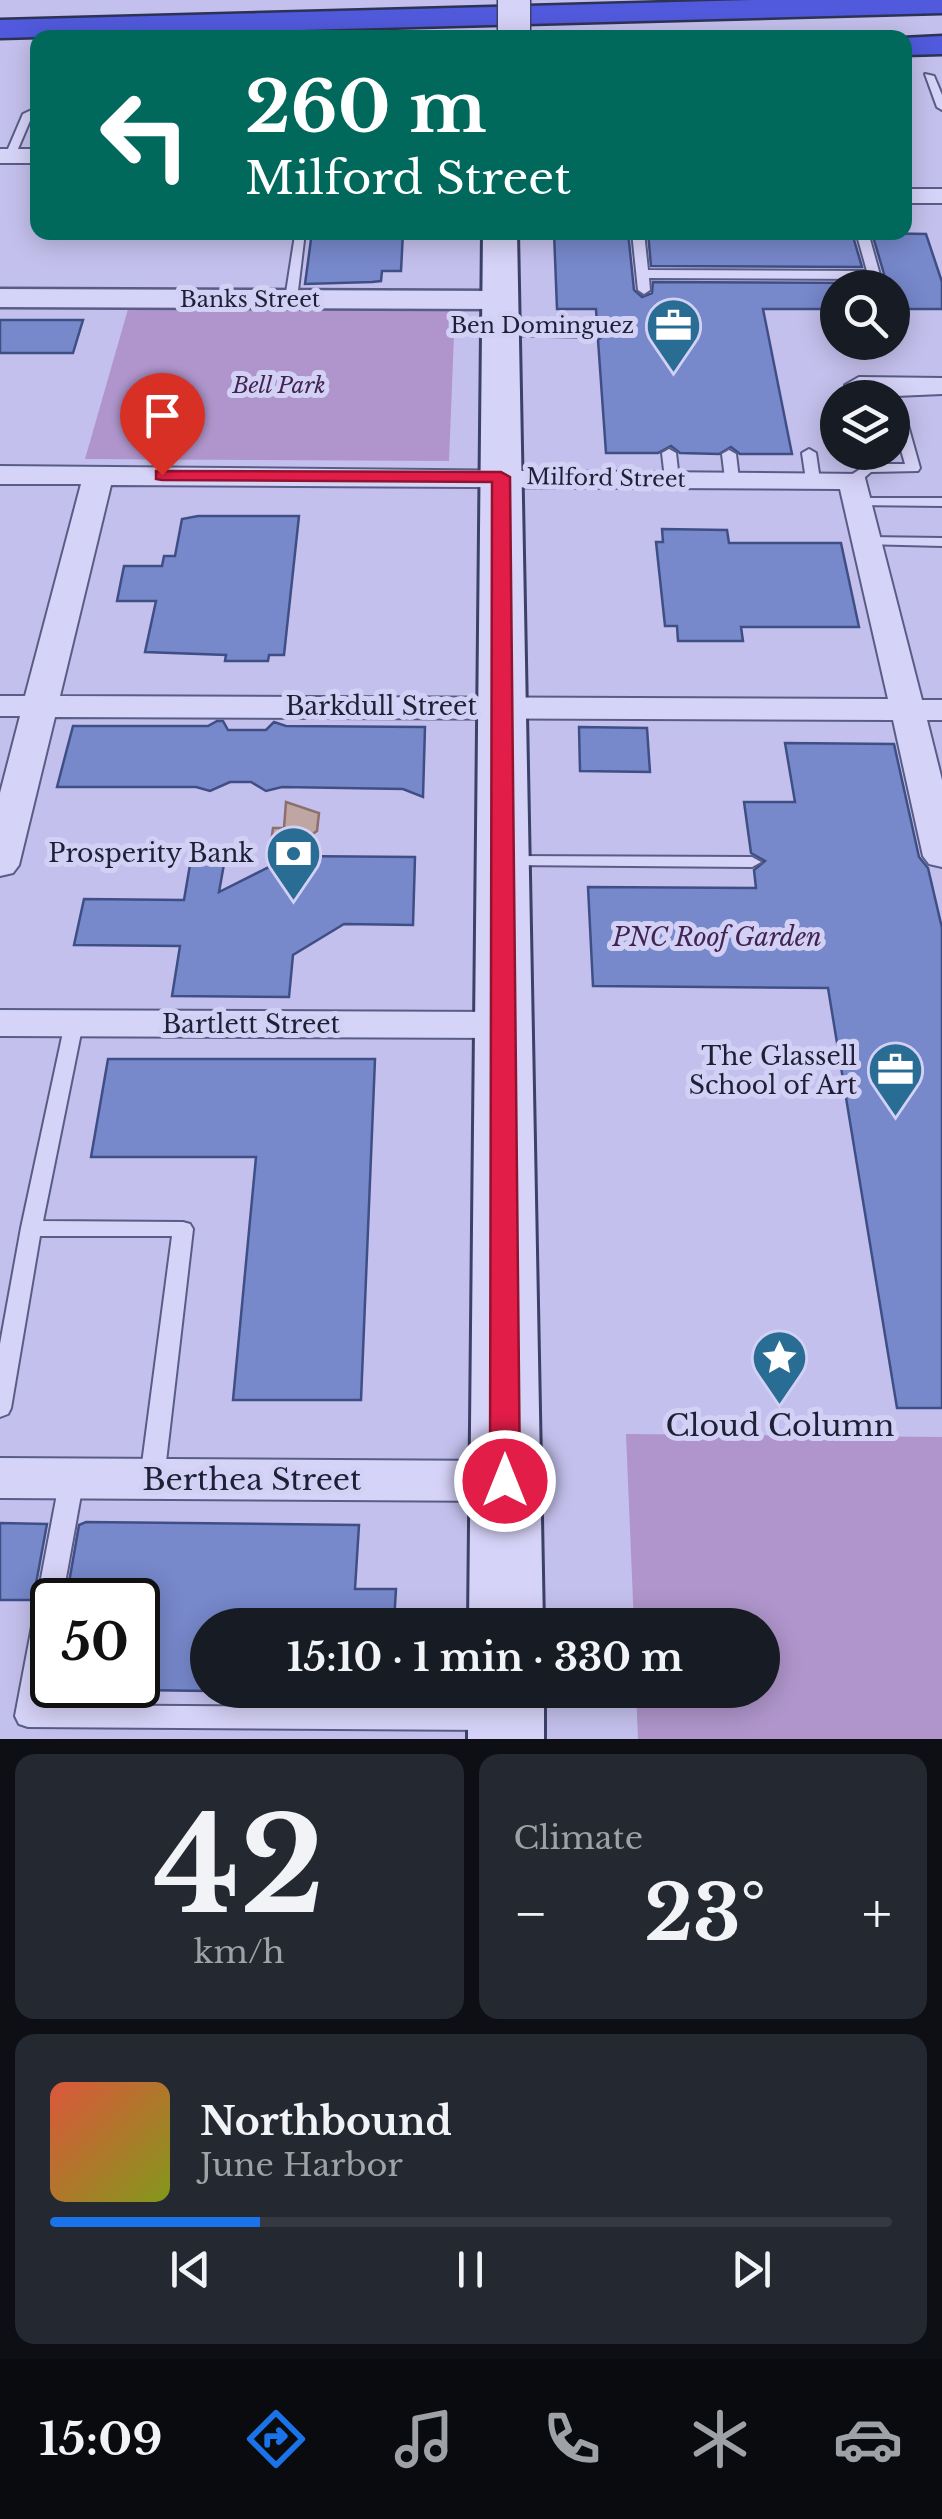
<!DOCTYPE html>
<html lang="en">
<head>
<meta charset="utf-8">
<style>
	body { margin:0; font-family:"Libre Baskerville",serif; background:#242831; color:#f1f3f6; height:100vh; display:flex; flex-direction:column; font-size:38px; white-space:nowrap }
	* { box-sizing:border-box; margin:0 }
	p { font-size:32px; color:#9ea1a6 }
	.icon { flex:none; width:55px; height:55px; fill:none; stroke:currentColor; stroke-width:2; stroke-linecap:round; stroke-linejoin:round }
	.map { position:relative; height:1739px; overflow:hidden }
	.details { display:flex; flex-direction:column; gap:15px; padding:15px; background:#0d0f14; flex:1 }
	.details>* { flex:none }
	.guide { position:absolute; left:30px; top:30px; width:882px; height:210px; border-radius:20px; box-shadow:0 5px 25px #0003; background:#00695c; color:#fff; overflow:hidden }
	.fabs { position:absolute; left:820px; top:270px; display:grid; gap:20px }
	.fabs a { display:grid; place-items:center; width:90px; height:90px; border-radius:50%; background:#171b24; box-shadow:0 5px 25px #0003; font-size:50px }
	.speed { position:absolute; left:30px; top:1578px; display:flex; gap:20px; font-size:50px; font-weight:700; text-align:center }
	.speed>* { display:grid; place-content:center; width:130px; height:130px; border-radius:50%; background:#171b24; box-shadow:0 5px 25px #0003; line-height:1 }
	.speed .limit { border:5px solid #111; border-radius:15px; background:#fff; color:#111 }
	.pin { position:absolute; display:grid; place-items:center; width:85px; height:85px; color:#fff; margin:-102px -42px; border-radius:50% 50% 50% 0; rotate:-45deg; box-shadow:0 0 10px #0007 }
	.pin .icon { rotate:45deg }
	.me { position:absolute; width:110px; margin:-55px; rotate:0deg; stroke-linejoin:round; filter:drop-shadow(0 0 8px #0008) }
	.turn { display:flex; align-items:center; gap:35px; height:210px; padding:0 50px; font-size:45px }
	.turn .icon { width:130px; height:130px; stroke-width:2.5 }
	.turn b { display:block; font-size:70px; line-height:85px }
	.big { font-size:75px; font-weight:700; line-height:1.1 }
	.details .tile { flex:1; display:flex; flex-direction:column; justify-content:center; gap:15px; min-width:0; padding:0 35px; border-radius:20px; background:#242831 }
	.details .dial { align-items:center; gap:0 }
	.dial b { font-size:130px; line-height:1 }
	.song { display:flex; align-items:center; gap:30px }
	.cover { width:120px; height:120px; border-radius:15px; background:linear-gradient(135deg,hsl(10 70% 55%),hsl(70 70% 35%)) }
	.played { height:10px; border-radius:5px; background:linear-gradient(90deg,#1a73e8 25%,#363941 25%) }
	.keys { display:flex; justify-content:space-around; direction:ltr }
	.heat { display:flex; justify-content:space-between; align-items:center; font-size:55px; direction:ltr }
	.details .tiles { flex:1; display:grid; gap:15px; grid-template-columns:1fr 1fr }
	.tile:last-child { grid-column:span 2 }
	.trip { position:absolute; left:190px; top:1608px; width:590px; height:100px; border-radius:50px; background:#171b24; box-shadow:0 5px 25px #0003; font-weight:700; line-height:100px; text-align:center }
	.dock { display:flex; height:160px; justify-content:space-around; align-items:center; background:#090b0e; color:#9ea1a6 }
	.dock .icon { width:70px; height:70px }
	.dock .on { color:#1a73e8 }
	.dock b { font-size:45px; color:#f1f3f6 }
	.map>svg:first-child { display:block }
	.green { fill:#af95cb }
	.water { fill:#bfa6a3; stroke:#8d6f6b; stroke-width:2.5 }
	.building { fill:#7788cb; stroke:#3f4f85; stroke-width:2.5 }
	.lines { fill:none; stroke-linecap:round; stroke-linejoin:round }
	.service-casing { stroke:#595d86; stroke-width:4 }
	.minor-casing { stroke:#595d86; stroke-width:4 }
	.tertiary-casing { stroke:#595d86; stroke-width:5 }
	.secondary-casing { stroke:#3c4168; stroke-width:6 }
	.motorway-casing { stroke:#2d3354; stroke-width:5 }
	.service { fill:#d6d3f8; fill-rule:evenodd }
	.minor { fill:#d6d3f8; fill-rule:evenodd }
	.tertiary { fill:#d6d3f8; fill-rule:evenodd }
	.secondary { fill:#d6d3f8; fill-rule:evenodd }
	.motorway { fill:#515adc; fill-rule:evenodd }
	.secondary-bridge-casing { stroke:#3c4168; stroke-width:35; stroke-linecap:butt }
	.secondary-bridge { stroke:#d6d3f8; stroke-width:32 }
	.route { fill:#e11d48; stroke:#92132f; stroke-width:2.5 }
	.labels { text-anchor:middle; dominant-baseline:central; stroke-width:10; stroke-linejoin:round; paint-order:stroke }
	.far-street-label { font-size:22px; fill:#1d2036; stroke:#d3d0f5 }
	.far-poi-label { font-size:22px; fill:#1d2036; stroke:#d3d0f5; text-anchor:end }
	.far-park-label { font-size:22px; font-style:italic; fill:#412452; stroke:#d3d0f5 }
	.street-label { font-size:25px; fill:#1d2036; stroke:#d3d0f5 }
	.poi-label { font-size:25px; fill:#1d2036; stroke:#d3d0f5; text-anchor:end }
	.park-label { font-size:25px; font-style:italic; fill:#412452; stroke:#d3d0f5 }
	.near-poi-label { font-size:30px; fill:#1d2036; stroke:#d3d0f5 }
	.near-street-label { font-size:30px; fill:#1d2036; stroke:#d3d0f5 }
</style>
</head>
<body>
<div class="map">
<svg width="942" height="1739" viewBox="0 0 942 1739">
	<rect width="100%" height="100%" fill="#c4c0ed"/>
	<path class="green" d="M 128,309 L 455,310 L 449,461 L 85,459 Z
		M 626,1434 L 942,1437 L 942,1739 L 638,1739 L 636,1690 L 762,1690 L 762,1625 L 634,1625 Z"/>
	<path class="water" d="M 286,802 L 319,813 L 317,831 L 299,843 L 271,843 L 273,828 L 284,828 Z"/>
	<path class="building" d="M 312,232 L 403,232 L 401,271 L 382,271 L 381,281 L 372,282 L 305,284 Z
		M 554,232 L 628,232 L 634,290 L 642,297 L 652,293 L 653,282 L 874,283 L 884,274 L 872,233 L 926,234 L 942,282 L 942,309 L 892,309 L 892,288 L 838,288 L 838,309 L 763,309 L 792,454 L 740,454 L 731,447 L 719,454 L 680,453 L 671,446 L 658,453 L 606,453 L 598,340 L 607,332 L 597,325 L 596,309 L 557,309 Z
		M 648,232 L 852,233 L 862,267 L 651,266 Z
		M 0,320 L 83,320 L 73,353 L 0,353 Z
		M 198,516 L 299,516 L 284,655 L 269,655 L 268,661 L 225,661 L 226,655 L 145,652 L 156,601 L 117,601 L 124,566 L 162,566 L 164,556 L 175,556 L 182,519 Z
		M 662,529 L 727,530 L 729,543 L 841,543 L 859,627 L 741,627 L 743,641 L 678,641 L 677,626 L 665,626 L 656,542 L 663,542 Z
		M 217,721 L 223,721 L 228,730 L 266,730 L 274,722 L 286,726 L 425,727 L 423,797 L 403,789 L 282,787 L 266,791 L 251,782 L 230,782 L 210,791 L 196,787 L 57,787 L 73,726 L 208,726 Z
		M 579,727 L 647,728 L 650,772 L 580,771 Z
		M 785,743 L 894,744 L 919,857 L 928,868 L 942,928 L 942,1408 L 897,1408 L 828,988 L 593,986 L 588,887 L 756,888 L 754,870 L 765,861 L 751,853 L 744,802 L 795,802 Z
		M 192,853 L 226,853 L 219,892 L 291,856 L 415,857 L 413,925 L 344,924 L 293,955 L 289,997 L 172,996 L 180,946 L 74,945 L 84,899 L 184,900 Z
		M 108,1059 L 375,1059 L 361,1400 L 233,1400 L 256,1157 L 91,1157 Z
		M 86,1522 L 359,1525 L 355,1589 L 396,1589 L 394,1622 L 208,1625 L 208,1691 L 138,1690 L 138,1600 L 66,1600 L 79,1525 Z
		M 0,1523 L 47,1524 L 33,1600 L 0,1600 Z"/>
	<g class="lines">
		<defs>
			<path id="service" d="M 925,74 L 934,76 L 942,95 L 942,110 L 937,107 Z
				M 38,107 L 38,114 L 32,116 L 15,156 L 6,158 L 5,156 L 23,114 Z
				M 305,232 L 297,299 L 291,303 L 285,299 L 295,235 Z
				M 632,232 L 644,232 L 648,270 L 867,271 L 856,232 L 868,232 L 880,275 L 874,279 L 649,278 L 650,290 L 644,294 L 638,290 Z
				M 501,328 L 597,329 L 603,333 L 597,337 L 497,335 L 495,332 Z
				M 901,421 L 908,425 L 920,468 L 918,471 L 871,472 L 858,483 L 848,483 L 848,477 L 868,464 L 905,464 L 894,425 Z
				M 669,449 L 676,453 L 679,479 L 672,483 L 665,479 L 662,453 Z
				M 809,449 L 816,453 L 820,480 L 813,484 L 806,480 L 802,453 Z
				M 729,450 L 736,454 L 739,479 L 732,483 L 725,479 L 722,454 Z
				M 858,498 L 942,498 L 942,506 L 853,505 L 853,499 Z
				M 867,537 L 942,538 L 942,546 L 862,544 L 860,541 Z
				M 508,856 L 752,857 L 761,862 L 752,867 L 502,865 L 499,861 Z
				M 74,1017 L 83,1023 L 43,1221 L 183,1222 L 190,1224 L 193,1229 L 164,1479 L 160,1485 L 152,1488 L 144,1485 L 140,1479 L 172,1236 L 40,1236 L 11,1408 L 8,1414 L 0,1417 L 0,1344 L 21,1228 L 65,1023 Z
				M 72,1469 L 80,1472 L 84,1478 L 62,1600 L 52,1600 L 52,1650 L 43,1705 L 490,1708 L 499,1711 L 503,1719 L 499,1727 L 490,1730 L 28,1727 L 19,1724 L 15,1716 L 60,1478 L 64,1472 Z"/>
			<path id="minor" d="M 0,149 L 38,149 L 38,163 L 0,163 Z
				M 905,189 L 942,189 L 942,203 L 905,203 Z
				M 859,377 L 942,378 L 942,394 L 849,398 L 845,385 Z
				M 0,466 L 864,474 L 922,700 L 942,700 L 942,720 L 927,720 L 942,780 L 942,867 L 929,864 L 923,856 L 893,720 L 55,717 L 19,865 L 13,873 L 0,876 L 0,793 L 20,716 L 0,716 L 0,696 L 25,696 L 81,484 L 0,484 ZM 111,485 L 840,489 L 888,699 L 60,696 Z
				M 0,1010 L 503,1012 L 517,1016 L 523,1025 L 517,1034 L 503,1038 L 0,1036 Z
				M 0,1458 L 505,1461 L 523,1467 L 530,1481 L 523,1495 L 505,1501 L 0,1498 Z"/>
			<path id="tertiary" d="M 0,289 L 500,291 L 516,300 L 500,309 L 0,307 Z"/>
			<path id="secondary" d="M 483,232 L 517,232 L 543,1625 L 469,1625 Z
				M 468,1690 L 544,1690 L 544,1739 L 468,1739 Z"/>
			<path id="motorway" d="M 752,0 L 942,0 L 942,13 L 0,38 L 0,20 Z
				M 942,36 L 942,54 L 905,55 L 902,38 Z"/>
		</defs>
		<use href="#service" class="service-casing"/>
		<use href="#minor" class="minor-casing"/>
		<use href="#tertiary" class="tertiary-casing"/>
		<use href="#secondary" class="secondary-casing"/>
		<use href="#motorway" class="motorway-casing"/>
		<use href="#service" class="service"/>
		<use href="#minor" class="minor"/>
		<use href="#tertiary" class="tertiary"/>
		<use href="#secondary" class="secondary"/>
		<use href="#motorway" class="motorway"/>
		<defs>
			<path id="secondary-bridge" d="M 514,0 L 514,38"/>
		</defs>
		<use href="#secondary-bridge" class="secondary-bridge-casing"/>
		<use href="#secondary-bridge" class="secondary-bridge"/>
	</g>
	<path class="route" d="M 156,471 L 501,472 L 510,477 L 520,1481 L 515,1489 L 505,1493 L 494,1489 L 490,1481 L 492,482 L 162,480 L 156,479 Z"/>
	<defs>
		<symbol id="office-pin" viewBox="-11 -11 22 30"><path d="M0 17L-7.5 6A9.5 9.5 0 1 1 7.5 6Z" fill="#296d94" stroke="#d3d0f5"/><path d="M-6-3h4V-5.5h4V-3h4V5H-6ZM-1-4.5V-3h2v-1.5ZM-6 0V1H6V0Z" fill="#fff"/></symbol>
		<symbol id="bank-pin" viewBox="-11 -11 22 30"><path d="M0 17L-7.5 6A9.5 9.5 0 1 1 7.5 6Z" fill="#296d94" stroke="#d3d0f5"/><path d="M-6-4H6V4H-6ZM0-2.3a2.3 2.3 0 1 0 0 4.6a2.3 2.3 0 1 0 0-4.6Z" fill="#fff"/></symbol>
		<symbol id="sight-pin" viewBox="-11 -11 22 30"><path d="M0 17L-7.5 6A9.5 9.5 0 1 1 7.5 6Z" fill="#296d94" stroke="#d3d0f5"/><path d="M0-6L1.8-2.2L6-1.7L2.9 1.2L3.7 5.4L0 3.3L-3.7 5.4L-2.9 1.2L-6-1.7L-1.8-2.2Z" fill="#fff"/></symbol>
	</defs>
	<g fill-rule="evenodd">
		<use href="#office-pin" x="642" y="294" width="63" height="86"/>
		<use href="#bank-pin" x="262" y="822" width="63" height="86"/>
		<use href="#office-pin" x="864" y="1038" width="63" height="86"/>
		<use href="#sight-pin" x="748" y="1326" width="63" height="86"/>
	</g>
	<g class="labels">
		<g class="far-street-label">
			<text x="250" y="299">Banks Street</text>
			<text transform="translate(606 478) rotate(1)">Milford Street</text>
		</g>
		<g class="far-poi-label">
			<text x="634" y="325">Ben Dominguez</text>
		</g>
		<g class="far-park-label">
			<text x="279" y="385">Bell Park</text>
		</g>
		<g class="street-label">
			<text x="381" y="706">Barkdull Street</text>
			<text x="251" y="1024">Bartlett Street</text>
		</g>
		<g class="poi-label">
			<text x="254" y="853">Prosperity Bank</text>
			<text x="857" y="1056">The Glassell<tspan x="857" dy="29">School of Art</tspan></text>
		</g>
		<g class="park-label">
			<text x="717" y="937">PNC Roof Garden</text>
		</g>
		<g class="near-poi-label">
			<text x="780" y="1425">Cloud Column</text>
		</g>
		<g class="near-street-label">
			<text x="252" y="1479">Berthea Street</text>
		</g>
	</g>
</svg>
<div class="fabs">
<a><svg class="icon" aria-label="search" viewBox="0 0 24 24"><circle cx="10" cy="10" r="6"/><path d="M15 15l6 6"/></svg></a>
<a><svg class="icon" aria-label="layers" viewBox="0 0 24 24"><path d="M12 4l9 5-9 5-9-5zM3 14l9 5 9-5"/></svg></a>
</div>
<div class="speed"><div class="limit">50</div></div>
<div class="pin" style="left:162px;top:475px;background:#d93025"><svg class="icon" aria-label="arrive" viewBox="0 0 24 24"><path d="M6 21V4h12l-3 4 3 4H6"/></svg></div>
<svg class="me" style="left:505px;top:1481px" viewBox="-20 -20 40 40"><circle r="17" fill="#e11d48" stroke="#fff" stroke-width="3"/><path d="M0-11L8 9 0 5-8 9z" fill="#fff"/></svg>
<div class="trip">15:10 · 1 min · 330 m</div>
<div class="guide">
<div class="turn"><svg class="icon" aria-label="left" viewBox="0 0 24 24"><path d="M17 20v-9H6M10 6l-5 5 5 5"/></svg><div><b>260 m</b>Milford Street</div></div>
</div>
</div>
<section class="details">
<div class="tiles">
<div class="tile dial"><b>42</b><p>km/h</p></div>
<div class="tile"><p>Climate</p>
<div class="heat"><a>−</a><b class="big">23°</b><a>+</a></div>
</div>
<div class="tile">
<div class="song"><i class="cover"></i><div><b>Northbound</b><p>June Harbor</p></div></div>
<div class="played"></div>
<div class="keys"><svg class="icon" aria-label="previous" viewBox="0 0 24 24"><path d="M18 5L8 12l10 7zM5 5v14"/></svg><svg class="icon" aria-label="pause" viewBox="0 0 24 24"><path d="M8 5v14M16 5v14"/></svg><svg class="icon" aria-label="next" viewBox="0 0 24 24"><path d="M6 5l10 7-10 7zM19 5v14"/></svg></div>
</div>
</div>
</section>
<nav class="dock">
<b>15:09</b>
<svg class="icon on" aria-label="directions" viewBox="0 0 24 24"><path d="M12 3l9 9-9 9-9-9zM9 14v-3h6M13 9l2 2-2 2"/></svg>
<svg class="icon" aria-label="music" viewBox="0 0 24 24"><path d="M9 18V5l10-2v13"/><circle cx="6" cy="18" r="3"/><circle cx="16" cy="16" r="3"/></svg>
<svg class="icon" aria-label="phone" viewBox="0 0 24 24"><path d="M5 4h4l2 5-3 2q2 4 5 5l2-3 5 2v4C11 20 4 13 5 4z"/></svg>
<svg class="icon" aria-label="climate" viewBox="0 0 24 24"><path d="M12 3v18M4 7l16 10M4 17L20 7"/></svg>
<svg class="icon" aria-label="car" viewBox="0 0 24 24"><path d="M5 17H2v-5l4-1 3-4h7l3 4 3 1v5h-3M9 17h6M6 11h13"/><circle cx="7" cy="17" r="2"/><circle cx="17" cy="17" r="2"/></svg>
</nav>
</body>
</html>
